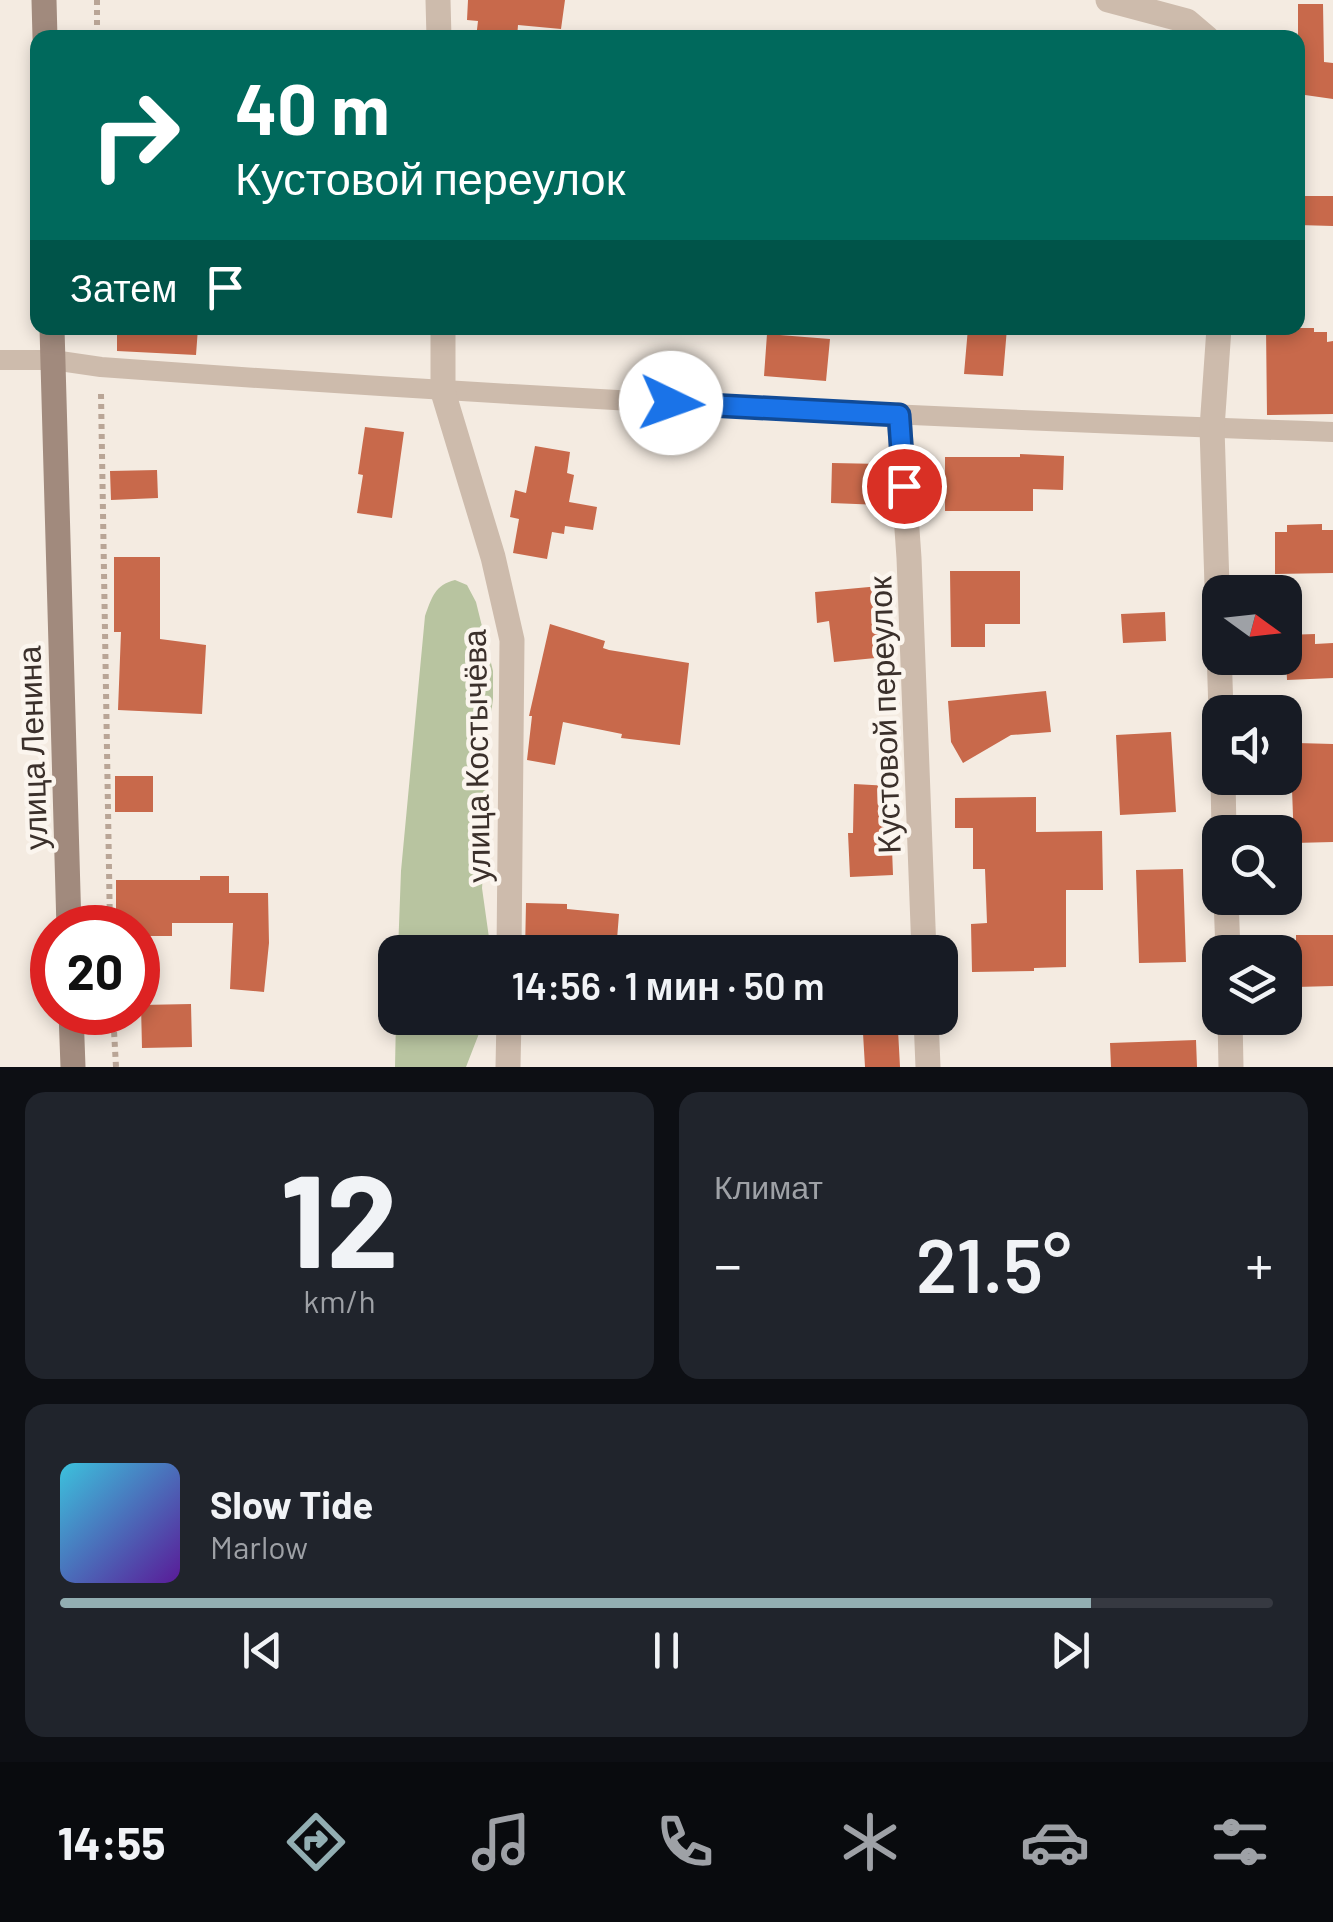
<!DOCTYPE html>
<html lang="ru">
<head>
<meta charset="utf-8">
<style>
	body { margin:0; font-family:Barlow,sans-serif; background:#20242c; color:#f1f3f6; height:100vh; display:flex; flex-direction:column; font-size:38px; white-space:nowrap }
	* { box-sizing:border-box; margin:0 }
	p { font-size:32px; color:#9ea1a6 }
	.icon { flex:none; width:55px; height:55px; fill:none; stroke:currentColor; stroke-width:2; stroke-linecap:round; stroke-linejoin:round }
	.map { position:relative; height:1067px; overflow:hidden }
	.details { display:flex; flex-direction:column; gap:25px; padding:25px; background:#0d0f14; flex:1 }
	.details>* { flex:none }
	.top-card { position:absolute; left:30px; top:30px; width:1275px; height:305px; border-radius:20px; box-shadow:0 5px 15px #0003; background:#00695c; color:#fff; overflow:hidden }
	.needle { width:65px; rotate:105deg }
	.controls { position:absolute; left:1202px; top:575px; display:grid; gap:20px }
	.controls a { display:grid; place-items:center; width:100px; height:100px; border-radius:20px; background:#171b24; box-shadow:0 5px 15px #0003; font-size:50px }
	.speed { position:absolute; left:30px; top:905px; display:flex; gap:20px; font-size:50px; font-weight:700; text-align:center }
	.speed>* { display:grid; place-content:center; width:130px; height:130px; border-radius:50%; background:#171b24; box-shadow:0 5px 15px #0003; line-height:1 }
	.speed .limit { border:15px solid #d22; background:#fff; color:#111 }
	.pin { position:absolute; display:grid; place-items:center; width:85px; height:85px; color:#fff; margin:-42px; border:5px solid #fff; border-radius:50%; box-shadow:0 2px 10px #0007 }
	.me { position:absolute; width:110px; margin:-55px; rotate:93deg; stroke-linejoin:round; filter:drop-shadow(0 0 8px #0008) }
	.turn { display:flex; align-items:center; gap:35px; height:210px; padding:0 40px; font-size:45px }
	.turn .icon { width:130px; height:130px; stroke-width:2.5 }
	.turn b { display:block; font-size:70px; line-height:85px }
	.then { display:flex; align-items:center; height:95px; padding:0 40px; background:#0003; gap:20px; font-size:38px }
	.big { font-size:75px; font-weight:600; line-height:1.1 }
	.details .tile { flex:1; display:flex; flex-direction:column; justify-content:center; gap:15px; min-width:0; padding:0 35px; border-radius:20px; background:#20242c }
	.details .dial { align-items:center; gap:0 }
	.dial b { font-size:130px; line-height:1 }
	.song { display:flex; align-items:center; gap:30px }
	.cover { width:120px; height:120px; border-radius:15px; background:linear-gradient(135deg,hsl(190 70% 55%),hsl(270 70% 35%)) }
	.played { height:10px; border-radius:5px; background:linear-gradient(90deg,#92aeb2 85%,#363941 85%) }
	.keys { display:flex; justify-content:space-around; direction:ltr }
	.heat { display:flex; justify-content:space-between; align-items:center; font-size:55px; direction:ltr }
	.details .tiles { flex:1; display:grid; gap:25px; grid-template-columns:1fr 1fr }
	.tile:last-child { grid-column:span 2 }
	.trip { position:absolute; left:378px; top:935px; width:580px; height:100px; border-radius:20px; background:#171b24; box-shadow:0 5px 15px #0003; font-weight:600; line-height:100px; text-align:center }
	.tabs { display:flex; height:160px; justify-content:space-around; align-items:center; background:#090b0e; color:#9ea1a6 }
	.tabs .icon { width:70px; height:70px }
	.tabs .selected { color:#92aeb2 }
	.tabs b { font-size:45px; color:#f1f3f6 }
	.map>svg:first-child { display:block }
	.green { fill:#b8c4a0 }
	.building { fill:#c8694b }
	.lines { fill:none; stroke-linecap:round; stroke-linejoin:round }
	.path { stroke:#b9a596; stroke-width:6; stroke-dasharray:5 5; stroke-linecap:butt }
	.lane { stroke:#cdbbac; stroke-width:20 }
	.street { stroke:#cdbbac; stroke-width:25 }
	.secondary { stroke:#a18a7d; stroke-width:25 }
	.route-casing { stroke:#114b97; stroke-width:25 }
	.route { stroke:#1a73e8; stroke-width:18 }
	.labels { text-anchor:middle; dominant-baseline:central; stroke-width:9; stroke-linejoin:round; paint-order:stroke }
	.street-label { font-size:32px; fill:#3b302b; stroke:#fbf5ee }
</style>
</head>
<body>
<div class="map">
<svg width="1333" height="1067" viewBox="0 0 1333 1067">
	<rect width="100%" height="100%" fill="#f4ebe1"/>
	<path class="green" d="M 455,580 L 467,585 L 476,602 L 493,671 L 493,699 L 486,752 L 488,811 L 482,888 L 491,952 L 398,952 L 401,871 L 425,616 C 432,597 435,585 455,580 Z
		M 396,1018 L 485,1018 L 466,1067 L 395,1067 Z"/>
	<path class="building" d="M 468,0 L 565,0 L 561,29 L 518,25 L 517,38 L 476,38 L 478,21 L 467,20 Z
		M 1298,4 L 1323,4 L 1324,62 L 1333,63 L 1333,99 L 1298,94 Z
		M 1298,196 L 1333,196 L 1333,226 L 1298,225 Z
		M 117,328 L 198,328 L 196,355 L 117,351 Z
		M 968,328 L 1007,328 L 1003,376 L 964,374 Z
		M 1266,328 L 1314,328 L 1314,332 L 1327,332 L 1327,342 L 1333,341 L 1333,414 L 1267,415 Z
		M 767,334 L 830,339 L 826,381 L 764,376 Z
		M 365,427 L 404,432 L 392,518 L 357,513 L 363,475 L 358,474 Z
		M 535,446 L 570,452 L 567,473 L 574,475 L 569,502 L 597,507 L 593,530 L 565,526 L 564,534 L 552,532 L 547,559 L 513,553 L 519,519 L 510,517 L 515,490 L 526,493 Z
		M 1020,454 L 1064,456 L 1063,490 L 1033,489 L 1033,511 L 945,511 L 945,457 L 1020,457 Z
		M 832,463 L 882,464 L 881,505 L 831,503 Z
		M 157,470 L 158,498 L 111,500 L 110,471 Z
		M 1322,524 L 1322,530 L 1333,530 L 1333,573 L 1275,574 L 1275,532 L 1287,532 L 1287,525 Z
		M 114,557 L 160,557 L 160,639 L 206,645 L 202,714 L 118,710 L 121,632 L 114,632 Z
		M 950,571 L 1020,571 L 1020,624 L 985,624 L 985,647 L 951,647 Z
		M 880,586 L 886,657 L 834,662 L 829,621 L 817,623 L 815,592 Z
		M 1165,612 L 1166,641 L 1123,643 L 1121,614 Z
		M 550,624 L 605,641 L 603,648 L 609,650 L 689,663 L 680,745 L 621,738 L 622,734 L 563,722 L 555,765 L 527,760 L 532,716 L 529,716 Z
		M 1315,634 L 1315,644 L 1333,643 L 1333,678 L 1287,680 L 1285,635 Z
		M 1046,691 L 1051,732 L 1011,735 L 963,763 L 951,742 L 948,701 Z
		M 1171,732 L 1176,812 L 1120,815 L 1116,735 Z
		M 1297,743 L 1333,744 L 1333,842 L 1294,843 L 1292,789 Z
		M 115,776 L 153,776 L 153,812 L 115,812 Z
		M 854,784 L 890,786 L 888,822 L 891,822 L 893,875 L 850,877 L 848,833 L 853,833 Z
		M 1036,797 L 1036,832 L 1102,831 L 1103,890 L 1066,890 L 1066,967 L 1034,968 L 1034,971 L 972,972 L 971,924 L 987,923 L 985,869 L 973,869 L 973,828 L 955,828 L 955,798 Z
		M 1183,869 L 1186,962 L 1139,963 L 1136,870 Z
		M 200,876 L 229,876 L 229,893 L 268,893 L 269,943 L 264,992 L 230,989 L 233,923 L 172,923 L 172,936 L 138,936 L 138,928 L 116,928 L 116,880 L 200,880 Z
		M 526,903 L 567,904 L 567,909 L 619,914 L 616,952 L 525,952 Z
		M 1296,935 L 1333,935 L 1333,986 L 1296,987 Z
		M 191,1004 L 192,1047 L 142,1048 L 141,1005 Z
		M 898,1030 L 900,1067 L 865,1067 L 863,1033 Z
		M 1196,1040 L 1197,1067 L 1111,1067 L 1110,1043 Z"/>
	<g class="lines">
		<path class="path" d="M 97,0 L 97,38
			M 101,394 L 110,928
			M 113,1012 L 116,1067"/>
		<path class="lane" d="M 0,360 L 53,360 L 101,367 C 511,397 922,418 1333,432"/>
		<path class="street" d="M 438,0 L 439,38
			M 1108,0 L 1187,21 L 1207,38
			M 443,328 L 443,392 L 493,557 L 512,640 L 509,952
			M 1219,328 L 1212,428 L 1221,712
			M 899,415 L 909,558 L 924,952
			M 1223,778 L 1224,832
			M 1226,898 L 1228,952
			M 926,1018 L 928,1067
			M 1230,1018 L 1231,1067
			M 508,1067 L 509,1018"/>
		<path class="secondary" d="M 44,0 L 45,38
			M 52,328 L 69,928
			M 71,1012 L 73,1067"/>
	</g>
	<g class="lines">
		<defs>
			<path id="route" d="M 671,403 L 899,415 L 904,486"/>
		</defs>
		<use href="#route" class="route-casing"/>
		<use href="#route" class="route"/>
	</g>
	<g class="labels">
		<g class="street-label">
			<text transform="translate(883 715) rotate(-92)">Кустовой переулок</text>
			<text transform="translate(31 748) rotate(-92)">улица Ленина</text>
			<text transform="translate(475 756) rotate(-91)">улица Костычёва</text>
		</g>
	</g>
</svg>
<div class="controls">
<a><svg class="needle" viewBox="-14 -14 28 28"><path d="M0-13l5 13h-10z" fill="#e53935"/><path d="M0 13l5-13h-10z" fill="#9ea1a6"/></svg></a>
<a><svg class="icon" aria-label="sound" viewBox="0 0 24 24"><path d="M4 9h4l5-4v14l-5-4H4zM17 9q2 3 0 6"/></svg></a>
<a><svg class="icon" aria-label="search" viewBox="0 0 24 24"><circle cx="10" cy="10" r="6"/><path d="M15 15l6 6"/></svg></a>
<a><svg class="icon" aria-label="layers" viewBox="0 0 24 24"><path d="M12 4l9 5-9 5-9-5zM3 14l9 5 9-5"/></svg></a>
</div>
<div class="speed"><div class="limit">20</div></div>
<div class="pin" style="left:904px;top:486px;background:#d93025"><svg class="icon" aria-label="arrive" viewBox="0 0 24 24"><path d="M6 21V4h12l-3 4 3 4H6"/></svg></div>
<svg class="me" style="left:671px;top:403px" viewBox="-20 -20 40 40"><circle r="19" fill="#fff"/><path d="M0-13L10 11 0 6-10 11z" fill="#1a73e8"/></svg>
<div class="trip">14:56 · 1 мин · 50 m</div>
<div class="top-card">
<div class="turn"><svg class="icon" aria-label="right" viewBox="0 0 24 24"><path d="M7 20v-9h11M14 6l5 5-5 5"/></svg><div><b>40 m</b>Кустовой переулок</div></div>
<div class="then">Затем<svg class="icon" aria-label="arrive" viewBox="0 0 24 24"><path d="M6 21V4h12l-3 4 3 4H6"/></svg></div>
</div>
</div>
<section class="details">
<div class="tiles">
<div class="tile dial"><b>12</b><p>km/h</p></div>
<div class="tile"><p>Климат</p>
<div class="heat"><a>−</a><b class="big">21.5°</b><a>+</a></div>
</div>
<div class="tile">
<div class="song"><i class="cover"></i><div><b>Slow Tide</b><p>Marlow</p></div></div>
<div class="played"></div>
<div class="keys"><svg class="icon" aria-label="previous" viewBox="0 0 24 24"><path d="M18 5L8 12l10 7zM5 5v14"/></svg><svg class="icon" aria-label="pause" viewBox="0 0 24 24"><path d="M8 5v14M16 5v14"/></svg><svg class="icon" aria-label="next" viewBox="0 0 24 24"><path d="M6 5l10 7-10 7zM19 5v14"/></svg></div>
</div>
</div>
</section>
<nav class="tabs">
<b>14:55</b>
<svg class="icon selected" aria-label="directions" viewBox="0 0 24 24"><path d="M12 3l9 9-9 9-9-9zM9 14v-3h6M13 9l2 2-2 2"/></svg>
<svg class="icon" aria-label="music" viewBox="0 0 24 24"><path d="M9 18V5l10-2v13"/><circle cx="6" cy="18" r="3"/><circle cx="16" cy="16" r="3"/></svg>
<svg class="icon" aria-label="phone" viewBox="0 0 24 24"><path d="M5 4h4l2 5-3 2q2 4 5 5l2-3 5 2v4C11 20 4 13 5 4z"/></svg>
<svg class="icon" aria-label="climate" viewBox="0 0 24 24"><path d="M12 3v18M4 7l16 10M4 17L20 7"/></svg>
<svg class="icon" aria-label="car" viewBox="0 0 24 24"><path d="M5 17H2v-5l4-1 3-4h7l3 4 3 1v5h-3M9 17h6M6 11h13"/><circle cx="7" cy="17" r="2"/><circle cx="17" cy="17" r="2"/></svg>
<svg class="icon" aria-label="filters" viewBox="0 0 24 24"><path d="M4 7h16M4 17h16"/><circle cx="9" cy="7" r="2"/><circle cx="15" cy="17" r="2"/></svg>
</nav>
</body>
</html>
